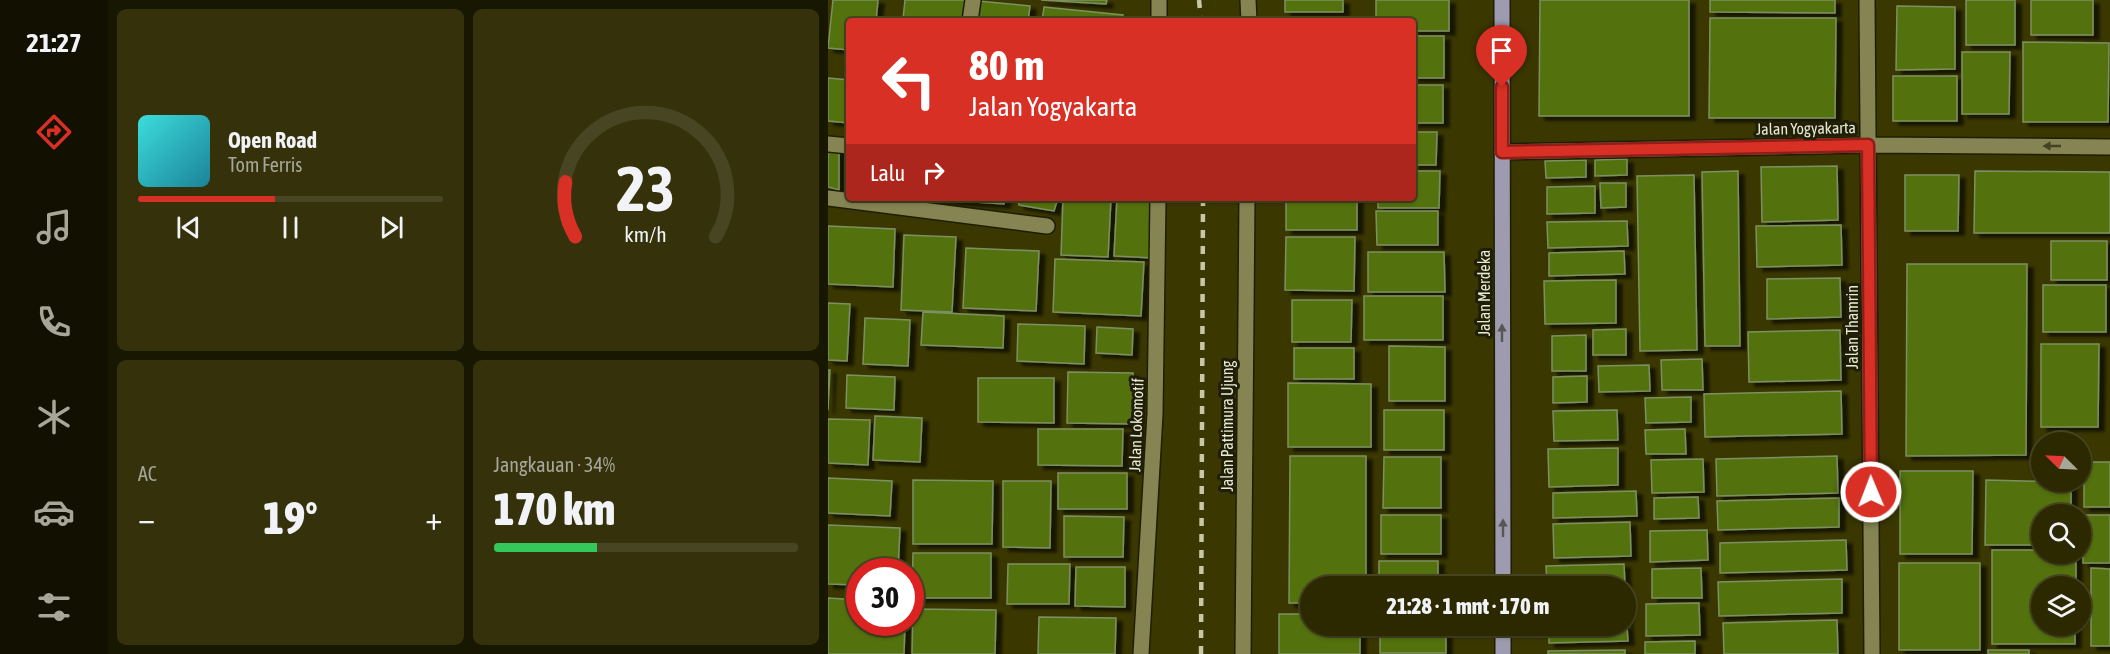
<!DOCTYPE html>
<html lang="id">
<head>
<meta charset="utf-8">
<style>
	body { margin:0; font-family:"Asap Condensed",sans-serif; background:#34310b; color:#f1f3f6; height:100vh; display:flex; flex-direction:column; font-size:22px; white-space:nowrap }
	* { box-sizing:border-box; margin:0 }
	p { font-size:20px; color:#a6a699 }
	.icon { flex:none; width:33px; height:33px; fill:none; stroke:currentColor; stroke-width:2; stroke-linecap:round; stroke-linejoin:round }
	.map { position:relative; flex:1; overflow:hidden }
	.panel { display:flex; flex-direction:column; gap:9px; padding:9px; background:#181701; width:720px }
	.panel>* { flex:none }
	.hud { position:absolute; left:18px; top:18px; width:570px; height:183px; border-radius:6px; box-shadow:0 2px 4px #0004,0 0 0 2px #484523; background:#d93025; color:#fff; overflow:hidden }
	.needle { width:39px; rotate:294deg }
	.controls { position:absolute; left:1203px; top:432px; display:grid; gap:12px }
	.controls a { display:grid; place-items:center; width:60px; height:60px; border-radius:50%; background:#2c2901; box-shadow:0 2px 4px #0004,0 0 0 2px #484523; font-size:30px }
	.speed { position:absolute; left:18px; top:558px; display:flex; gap:12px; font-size:30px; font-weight:700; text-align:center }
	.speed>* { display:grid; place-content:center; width:78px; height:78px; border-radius:50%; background:#2c2901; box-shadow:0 2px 4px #0004,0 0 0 2px #484523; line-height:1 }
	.speed .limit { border:9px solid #d22; background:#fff; color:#111 }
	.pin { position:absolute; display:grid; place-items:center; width:51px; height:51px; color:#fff; margin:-62px -26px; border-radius:50% 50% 50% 0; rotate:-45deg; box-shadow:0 0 6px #0007 }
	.pin .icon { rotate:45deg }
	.me { position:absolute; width:66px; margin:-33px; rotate:359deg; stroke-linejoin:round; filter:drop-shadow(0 0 4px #0008) }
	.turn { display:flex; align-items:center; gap:21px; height:126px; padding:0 24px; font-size:27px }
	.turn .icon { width:78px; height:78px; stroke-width:2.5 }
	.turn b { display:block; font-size:42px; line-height:51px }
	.then { display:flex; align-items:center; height:57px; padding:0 24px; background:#0003; gap:12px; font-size:22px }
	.big { font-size:45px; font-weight:800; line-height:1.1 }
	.panel .widget { flex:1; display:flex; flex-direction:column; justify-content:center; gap:9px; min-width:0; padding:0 21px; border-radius:9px; background:#34310b }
	.panel .dial { align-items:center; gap:0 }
	.dial svg { height:156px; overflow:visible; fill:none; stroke:#484523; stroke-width:7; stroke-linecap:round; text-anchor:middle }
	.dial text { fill:#f1f3f6; stroke:none }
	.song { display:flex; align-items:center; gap:18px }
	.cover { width:72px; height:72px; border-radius:9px; background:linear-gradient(135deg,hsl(180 70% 55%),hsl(190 70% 35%)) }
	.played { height:6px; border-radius:3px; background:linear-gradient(90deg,#d93025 45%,#484523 45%) }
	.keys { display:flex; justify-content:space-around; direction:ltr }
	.heat { display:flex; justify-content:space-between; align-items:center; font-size:33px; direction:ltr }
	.charge { height:9px; border-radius:4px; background:linear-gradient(90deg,#34c759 34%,#484523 0) }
	.panel .tiles { flex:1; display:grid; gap:9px; grid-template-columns:repeat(2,1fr) }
	.trip { position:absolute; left:472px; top:576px; width:336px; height:60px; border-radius:30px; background:#2c2901; box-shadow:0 2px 4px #0004,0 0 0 2px #484523; font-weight:800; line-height:60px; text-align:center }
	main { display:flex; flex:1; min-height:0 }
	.dock { display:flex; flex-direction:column; width:108px; justify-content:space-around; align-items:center; background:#121000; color:#a6a699 }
	.dock .icon { width:42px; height:42px }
	.dock .active { color:#d93025 }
	.dock b { font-size:27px; color:#f1f3f6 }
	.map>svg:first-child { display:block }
	.building { fill:#527111; stroke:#7d9062; stroke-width:1.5; filter:url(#shadow) }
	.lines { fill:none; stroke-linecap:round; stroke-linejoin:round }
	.street-casing { stroke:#1f1e05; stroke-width:18 }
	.primary-casing { stroke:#1f1e05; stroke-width:18 }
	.street { stroke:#858452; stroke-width:15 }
	.primary { stroke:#9e9bb0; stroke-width:15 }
	.rail { stroke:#c8c7a8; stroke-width:4.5; stroke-dasharray:8 8; stroke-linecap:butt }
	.oneway { fill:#434223 }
	.oneway2 { fill:#585654 }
	.route-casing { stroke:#8d1f18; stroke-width:15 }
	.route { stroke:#d93025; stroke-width:10 }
	.labels { text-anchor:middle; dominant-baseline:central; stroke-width:6; stroke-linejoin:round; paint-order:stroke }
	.street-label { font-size:16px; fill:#eaead0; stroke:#1f1e09 }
</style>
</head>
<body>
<main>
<nav class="dock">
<b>21:27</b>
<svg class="icon active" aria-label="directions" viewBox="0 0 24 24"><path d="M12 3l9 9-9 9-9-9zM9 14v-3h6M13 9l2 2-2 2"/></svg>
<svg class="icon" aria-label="music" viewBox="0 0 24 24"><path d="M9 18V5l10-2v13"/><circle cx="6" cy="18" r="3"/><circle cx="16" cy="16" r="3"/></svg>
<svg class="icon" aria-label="phone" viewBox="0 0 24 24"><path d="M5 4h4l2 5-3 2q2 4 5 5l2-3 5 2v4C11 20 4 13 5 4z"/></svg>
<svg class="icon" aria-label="climate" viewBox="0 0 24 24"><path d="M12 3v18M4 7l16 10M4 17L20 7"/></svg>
<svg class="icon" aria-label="car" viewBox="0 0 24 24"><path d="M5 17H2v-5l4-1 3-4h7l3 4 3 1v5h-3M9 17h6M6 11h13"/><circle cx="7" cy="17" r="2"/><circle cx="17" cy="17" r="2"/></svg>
<svg class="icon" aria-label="filters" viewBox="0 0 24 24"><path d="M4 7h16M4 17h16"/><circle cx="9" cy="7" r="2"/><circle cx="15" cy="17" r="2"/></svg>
</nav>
<section class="panel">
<div class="tiles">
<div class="widget">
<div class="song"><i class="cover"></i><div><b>Open Road</b><p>Tom Ferris</p></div></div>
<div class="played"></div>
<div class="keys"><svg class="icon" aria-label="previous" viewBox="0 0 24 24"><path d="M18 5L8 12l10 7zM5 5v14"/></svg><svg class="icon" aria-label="pause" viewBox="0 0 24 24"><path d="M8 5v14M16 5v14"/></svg><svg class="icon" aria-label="next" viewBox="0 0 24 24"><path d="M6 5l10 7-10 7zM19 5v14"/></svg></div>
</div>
<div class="widget dial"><svg viewBox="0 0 100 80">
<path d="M14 69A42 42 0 1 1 86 69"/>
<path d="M14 69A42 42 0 0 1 9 41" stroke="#d93025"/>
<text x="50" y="56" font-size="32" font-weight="700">23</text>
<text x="50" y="72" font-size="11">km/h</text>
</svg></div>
<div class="widget"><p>AC</p>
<div class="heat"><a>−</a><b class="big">19°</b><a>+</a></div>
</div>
<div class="widget"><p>Jangkauan · 34%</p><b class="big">170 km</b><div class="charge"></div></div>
</div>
</section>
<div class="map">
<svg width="1282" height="654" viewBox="0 0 1282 654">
	<defs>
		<filter id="shadow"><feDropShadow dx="6" dy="4" stdDeviation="1.5" flood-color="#0009"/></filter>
	</defs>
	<rect width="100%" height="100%" fill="#3a3701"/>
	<path class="building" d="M 5,0 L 50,0 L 48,21 L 21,21 L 21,50 L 0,48 Z
		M 77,0 L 138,0 L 137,21 L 75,19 Z
		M 213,0 L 279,0 L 278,4 Z
		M 457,0 L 515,0 L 515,12 L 457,12 Z
		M 548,0 L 621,0 L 621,31 L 585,31 L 585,21 L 548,21 Z
		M 712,0 L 861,0 L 861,116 L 711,116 Z
		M 882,0 L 1007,0 L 1007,13 L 882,12 Z
		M 1138,0 L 1187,0 L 1187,45 L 1138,45 Z
		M 1203,0 L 1265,0 L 1265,35 L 1203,35 Z
		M 150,1 L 202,6 L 200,21 L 148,21 Z
		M 1069,6 L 1127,7 L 1127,69 L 1068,70 Z
		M 216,7 L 295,15 L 294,21 L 214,21 Z
		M 882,18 L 1008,18 L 1007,118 L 881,118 Z
		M 457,19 L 525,19 L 525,21 L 457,21 Z
		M 585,36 L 616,36 L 616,78 L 585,78 Z
		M 1195,42 L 1281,43 L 1280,122 L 1195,122 Z
		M 1134,52 L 1182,52 L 1181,114 L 1134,114 Z
		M 1065,76 L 1129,76 L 1129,121 L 1065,121 Z
		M 0,78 L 21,80 L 21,123 L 0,121 Z
		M 585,85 L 615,85 L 615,123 L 585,123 Z
		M 585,132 L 609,132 L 608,165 L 585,165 Z
		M 0,147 L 11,148 L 11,190 L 0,187 Z
		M 799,159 L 799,175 L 767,176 L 767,160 Z
		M 758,160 L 758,177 L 718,178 L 717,161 Z
		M 1009,166 L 1010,220 L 934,222 L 933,167 Z
		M 585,171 L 612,171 L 611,208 L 550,208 L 550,198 L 585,198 Z
		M 910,171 L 912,346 L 877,346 L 874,172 Z
		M 1147,171 L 1282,172 L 1282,233 L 1146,233 Z
		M 866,175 L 869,350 L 812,351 L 809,176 Z
		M 1077,175 L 1131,175 L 1130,231 L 1077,231 Z
		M 772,183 L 798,183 L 798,207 L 773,208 Z
		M 767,186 L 767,213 L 719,214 L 719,187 Z
		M 87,198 L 177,198 L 176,204 Z
		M 189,198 L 230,198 L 226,211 L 191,205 Z
		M 235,198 L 283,198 L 280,257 L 233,255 Z
		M 289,198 L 328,198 L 325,258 L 286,256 Z
		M 458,198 L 529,198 L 529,230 L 458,230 Z
		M 548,211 L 610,211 L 610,245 L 549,245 Z
		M 799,221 L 800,246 L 720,248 L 719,222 Z
		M 1013,225 L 1014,265 L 929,267 L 928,226 Z
		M 0,226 L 67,229 L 65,287 L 0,284 Z
		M 76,235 L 128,237 L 124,312 L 73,310 Z
		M 458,237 L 527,237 L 526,291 L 457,290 Z
		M 1223,241 L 1279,241 L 1279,280 L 1223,280 Z
		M 138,248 L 211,251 L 208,311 L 135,308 Z
		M 796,251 L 797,274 L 721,276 L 721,253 Z
		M 540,252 L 616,252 L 617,292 L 540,292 Z
		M 227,259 L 316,262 L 313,316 L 225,312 Z
		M 1079,264 L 1199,264 L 1198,455 L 1078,456 Z
		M 1012,278 L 1013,317 L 939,319 L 939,279 Z
		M 788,280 L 788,323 L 717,324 L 716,281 Z
		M 1215,285 L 1278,285 L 1278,332 L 1215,332 Z
		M 536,296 L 615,296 L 615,340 L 536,340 Z
		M 464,300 L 524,300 L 523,342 L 464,342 Z
		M 0,303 L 22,304 L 19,361 L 0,360 Z
		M 95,312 L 176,316 L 175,348 L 93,345 Z
		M 37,318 L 82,320 L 80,366 L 35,364 Z
		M 190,324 L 257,326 L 256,364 L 189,361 Z
		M 269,327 L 305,329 L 304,355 L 268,353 Z
		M 798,329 L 798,355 L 765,355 L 765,330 Z
		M 1012,330 L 1013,380 L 921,382 L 920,332 Z
		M 758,335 L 758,371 L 724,371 L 724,336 Z
		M 1213,344 L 1271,344 L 1270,427 L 1213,427 Z
		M 561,346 L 617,347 L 617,401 L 561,401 Z
		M 466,348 L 526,348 L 526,379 L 466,379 Z
		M 874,359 L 875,390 L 834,390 L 833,360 Z
		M 821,365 L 822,391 L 771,392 L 770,366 Z
		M 0,370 L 2,370 L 0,410 Z
		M 240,372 L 305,373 L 305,424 L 239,423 Z
		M 19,375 L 67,377 L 66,410 L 18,408 Z
		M 759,376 L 759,402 L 725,403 L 725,377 Z
		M 150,378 L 226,378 L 226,423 L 150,422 Z
		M 460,383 L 543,384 L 543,447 L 460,447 Z
		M 1013,391 L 1014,434 L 877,437 L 876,394 Z
		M 863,397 L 863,422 L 818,423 L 817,398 Z
		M 556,410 L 616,410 L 616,450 L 556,450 Z
		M 789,410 L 790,440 L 726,441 L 725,411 Z
		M 47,416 L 94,418 L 92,462 L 45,460 Z
		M 0,419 L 42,420 L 40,465 L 0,463 Z
		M 210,429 L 295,429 L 294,466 L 210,465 Z
		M 857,429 L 858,454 L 818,454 L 817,430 Z
		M 790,448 L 790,485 L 721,487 L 720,449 Z
		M 462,456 L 538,456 L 538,586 L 483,586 L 483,603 L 461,603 Z
		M 1009,456 L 1010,493 L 889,496 L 888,459 Z
		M 556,457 L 613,457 L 613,508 L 555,508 Z
		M 875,459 L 876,492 L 824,493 L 823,460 Z
		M 1256,462 L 1282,462 L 1282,507 L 1256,507 Z
		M 1072,471 L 1145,471 L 1144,554 L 1072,554 Z
		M 230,473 L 299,473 L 299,509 L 230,509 Z
		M 0,478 L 64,481 L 62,516 L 0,513 Z
		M 85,480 L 165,481 L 164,544 L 85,544 Z
		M 1158,480 L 1243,482 L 1243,514 L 1214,514 L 1214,545 L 1157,545 Z
		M 175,481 L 223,481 L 222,548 L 175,547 Z
		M 808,491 L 809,516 L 725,518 L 725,493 Z
		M 870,497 L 871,518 L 826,519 L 826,498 Z
		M 1011,498 L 1011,527 L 890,530 L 889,501 Z
		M 553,515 L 613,515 L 613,554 L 553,554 Z
		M 1255,515 L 1282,515 L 1282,563 L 1255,563 Z
		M 236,516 L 296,517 L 295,557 L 236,557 Z
		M 802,522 L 803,556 L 726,558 L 725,524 Z
		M 0,525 L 72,528 L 70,572 L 32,572 L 32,585 L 0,584 Z
		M 879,530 L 880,560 L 822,562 L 822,531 Z
		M 1018,540 L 1019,570 L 892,573 L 892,543 Z
		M 1164,550 L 1214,550 L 1214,554 L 1248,554 L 1248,586 L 1214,586 L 1214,626 L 1247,626 L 1247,644 L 1164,644 Z
		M 85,553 L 163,553 L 163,598 L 84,598 Z
		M 551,561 L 610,561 L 610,586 L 551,586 Z
		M 1071,563 L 1152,563 L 1152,650 L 1071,650 Z
		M 180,564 L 242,564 L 241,604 L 179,604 Z
		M 796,564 L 797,586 L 719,586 L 718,566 Z
		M 248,567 L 297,567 L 297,607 L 247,606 Z
		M 873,568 L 874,598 L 824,598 L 824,569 Z
		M 1263,568 L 1282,569 L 1282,646 L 1263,646 Z
		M 1014,579 L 1014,613 L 891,616 L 890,582 Z
		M 0,598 L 32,600 L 32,622 L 77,622 L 76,654 L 0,654 Z
		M 871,603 L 872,635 L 818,636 L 818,604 Z
		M 85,609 L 168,610 L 167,654 L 84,654 Z
		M 798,613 L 800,641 L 721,643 L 721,626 L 798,626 Z
		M 451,614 L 483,614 L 483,626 L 532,626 L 532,654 L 451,654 Z
		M 211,617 L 288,618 L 287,654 L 210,654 Z
		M 1009,620 L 1010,654 L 896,654 L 895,623 Z
		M 552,626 L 618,626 L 618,653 L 552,653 Z
		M 867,641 L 867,654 L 817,654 L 817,642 Z
		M 797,650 L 797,654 L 720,654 L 720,651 Z
		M 1160,650 L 1201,650 L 1201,654 L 1160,654 Z"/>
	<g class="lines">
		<defs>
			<path id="street" d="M 420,0 L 421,21
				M 1039,0 L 1044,654
				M 142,21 L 145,0
				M 331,21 L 331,0
				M 0,144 L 21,146
				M 674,152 L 1040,145 L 1282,147
				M 0,198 L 219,226
				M 313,654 L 327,414 L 330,198
				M 415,654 L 419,198"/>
			<path id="primary" d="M 674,0 L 675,586
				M 675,626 L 675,654"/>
		</defs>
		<use href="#street" class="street-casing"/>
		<use href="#primary" class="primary-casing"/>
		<use href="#street" class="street"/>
		<use href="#primary" class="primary"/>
		<path class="rail" d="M 371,0 L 373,21
			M 373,654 L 375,198"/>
	</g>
	<defs><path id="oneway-solid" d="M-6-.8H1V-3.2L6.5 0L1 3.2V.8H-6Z" transform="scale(1.5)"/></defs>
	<use class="oneway" href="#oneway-solid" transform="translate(1224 146) rotate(-180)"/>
	<g class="oneway2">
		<use href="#oneway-solid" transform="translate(674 333) rotate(-90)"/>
		<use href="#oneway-solid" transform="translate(675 528) rotate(-90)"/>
	</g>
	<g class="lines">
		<defs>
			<path id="route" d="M 674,87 L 674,152 L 1040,145 L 1043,492"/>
		</defs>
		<use href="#route" class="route-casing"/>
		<use href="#route" class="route"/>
	</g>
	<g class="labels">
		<g class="street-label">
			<text transform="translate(978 128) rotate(-1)">Jalan Yogyakarta</text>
			<text transform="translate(656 293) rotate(-90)">Jalan Merdeka</text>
			<text transform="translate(1024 327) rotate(-90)">Jalan Thamrin</text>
			<text transform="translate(308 425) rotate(-88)">Jalan Lokomotif</text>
			<text transform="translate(399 426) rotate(-90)">Jalan Pattimura Ujung</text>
		</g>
	</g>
</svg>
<div class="controls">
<a><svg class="needle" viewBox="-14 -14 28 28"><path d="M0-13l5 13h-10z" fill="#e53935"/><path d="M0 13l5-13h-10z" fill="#a6a699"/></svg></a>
<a><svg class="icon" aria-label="search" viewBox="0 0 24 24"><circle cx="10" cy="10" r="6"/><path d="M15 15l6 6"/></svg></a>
<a><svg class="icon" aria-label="layers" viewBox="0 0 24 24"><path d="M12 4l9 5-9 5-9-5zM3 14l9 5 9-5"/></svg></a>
</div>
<div class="speed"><div class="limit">30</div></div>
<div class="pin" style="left:674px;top:87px;background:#d93025"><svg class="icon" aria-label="arrive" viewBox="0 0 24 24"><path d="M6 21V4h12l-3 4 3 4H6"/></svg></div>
<svg class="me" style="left:1043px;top:492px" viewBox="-20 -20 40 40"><circle r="17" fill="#d93025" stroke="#fff" stroke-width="3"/><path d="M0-11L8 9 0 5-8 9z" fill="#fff"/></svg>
<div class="trip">21:28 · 1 mnt · 170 m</div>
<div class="hud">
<div class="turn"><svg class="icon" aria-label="left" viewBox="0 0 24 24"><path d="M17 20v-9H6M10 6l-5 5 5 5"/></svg><div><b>80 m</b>Jalan Yogyakarta</div></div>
<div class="then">Lalu<svg class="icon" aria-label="right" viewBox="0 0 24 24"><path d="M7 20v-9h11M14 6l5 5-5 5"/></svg></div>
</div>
</div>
</main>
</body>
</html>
